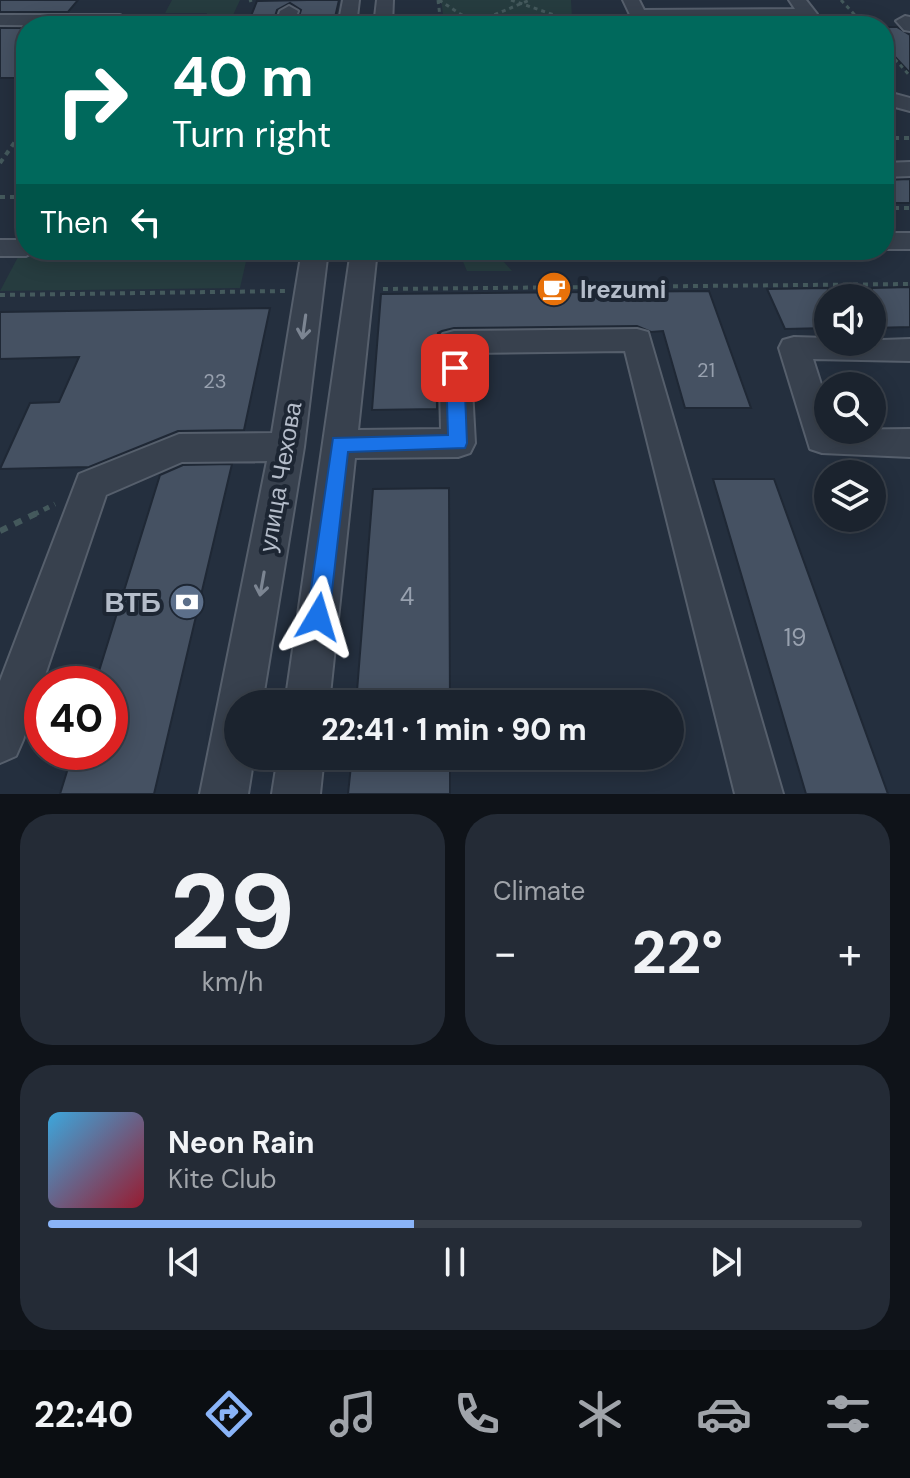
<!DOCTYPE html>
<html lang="en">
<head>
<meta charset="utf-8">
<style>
	body { margin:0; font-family:"DM Sans",sans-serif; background:#242b36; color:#f1f3f6; height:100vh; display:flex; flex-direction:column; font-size:30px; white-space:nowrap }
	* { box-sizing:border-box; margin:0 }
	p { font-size:26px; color:#a0a4aa }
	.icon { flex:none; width:44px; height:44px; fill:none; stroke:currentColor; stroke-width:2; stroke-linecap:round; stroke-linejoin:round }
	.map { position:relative; height:794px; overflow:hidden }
	.sheet { display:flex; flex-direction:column; gap:20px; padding:20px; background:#0f1319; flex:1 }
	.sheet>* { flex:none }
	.banner { position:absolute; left:16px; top:16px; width:878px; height:244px; border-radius:32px; box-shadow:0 4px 20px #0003,0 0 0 2px #39404a; background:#00695c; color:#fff; overflow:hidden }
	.fabs { position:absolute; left:814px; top:284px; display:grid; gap:16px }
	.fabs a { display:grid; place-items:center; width:72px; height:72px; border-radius:50%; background:#1b232e; box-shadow:0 4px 20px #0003,0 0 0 2px #39404a; font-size:40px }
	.speed { position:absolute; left:24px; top:666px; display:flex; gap:16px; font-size:40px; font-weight:700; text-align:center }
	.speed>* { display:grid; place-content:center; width:104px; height:104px; border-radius:50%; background:#1b232e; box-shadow:0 4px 20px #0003,0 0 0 2px #39404a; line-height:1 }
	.speed .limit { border:12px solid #d22; background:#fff; color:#111 }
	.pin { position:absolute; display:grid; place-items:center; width:68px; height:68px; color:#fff; margin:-34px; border-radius:16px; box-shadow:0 4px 12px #0006 }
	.me { position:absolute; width:88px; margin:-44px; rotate:7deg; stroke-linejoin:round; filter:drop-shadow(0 0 6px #0008) }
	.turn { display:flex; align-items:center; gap:28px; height:168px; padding:0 24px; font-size:36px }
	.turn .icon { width:104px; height:104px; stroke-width:2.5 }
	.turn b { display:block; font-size:56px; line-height:68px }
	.then { display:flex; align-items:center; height:76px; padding:0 24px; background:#0003; gap:16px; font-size:30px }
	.big { font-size:60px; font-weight:800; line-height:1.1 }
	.sheet .tile { flex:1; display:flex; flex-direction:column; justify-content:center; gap:12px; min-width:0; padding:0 28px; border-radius:32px; background:#242b36 }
	.sheet .dial { align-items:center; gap:0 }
	.dial b { font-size:104px; line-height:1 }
	.song { display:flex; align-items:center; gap:24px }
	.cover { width:96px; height:96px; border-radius:12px; background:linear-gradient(135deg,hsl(200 70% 55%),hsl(350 70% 35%)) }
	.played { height:8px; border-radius:4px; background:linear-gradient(90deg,#8ab4f8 45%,#39404a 45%) }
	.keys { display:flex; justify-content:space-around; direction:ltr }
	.heat { display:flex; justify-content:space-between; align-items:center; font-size:44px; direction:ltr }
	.sheet .tiles { flex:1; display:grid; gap:20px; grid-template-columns:1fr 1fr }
	.tile:last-child { grid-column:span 2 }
	.trip { position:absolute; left:224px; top:690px; width:460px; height:80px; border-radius:40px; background:#1b232e; box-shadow:0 4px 20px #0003,0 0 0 2px #39404a; font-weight:800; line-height:80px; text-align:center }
	.tabs { display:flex; height:128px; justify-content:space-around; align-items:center; background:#0b0e12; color:#a0a4aa }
	.tabs .icon { width:56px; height:56px }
	.tabs .selected { color:#8ab4f8 }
	.tabs b { font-size:36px; color:#f1f3f6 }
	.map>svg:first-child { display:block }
	.green { fill:#263c3f }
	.building { fill:#455162; stroke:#1f2835; stroke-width:2 }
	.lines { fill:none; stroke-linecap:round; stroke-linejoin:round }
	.minor-casing { stroke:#565f6c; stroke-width:4 }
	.path-far3 { stroke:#44595c; stroke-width:3; stroke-dasharray:4 4; stroke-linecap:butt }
	.path-far2 { stroke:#44595c; stroke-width:4; stroke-dasharray:5 5; stroke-linecap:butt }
	.path-far1 { stroke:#44595c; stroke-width:5; stroke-dasharray:6 6; stroke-linecap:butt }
	.path { stroke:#44595c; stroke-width:6; stroke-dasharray:8 8; stroke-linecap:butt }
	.minor { fill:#38414e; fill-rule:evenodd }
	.oneway { stroke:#7c8592 }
	.route { fill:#1a73e8; stroke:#114b97; stroke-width:2 }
	.labels { text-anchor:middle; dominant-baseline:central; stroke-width:8; stroke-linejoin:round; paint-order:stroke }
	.number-label { font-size:20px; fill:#98a1af }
	.poi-label { font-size:24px; font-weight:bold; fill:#b4bcc9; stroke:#1d2633; text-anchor:start }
	.street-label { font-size:24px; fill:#b4bcc9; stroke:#1d2633 }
	.near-number-label { font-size:24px; fill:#98a1af }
	.near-poi-label { font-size:28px; font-weight:bold; fill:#b4bcc9; stroke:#1d2633; text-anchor:end }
</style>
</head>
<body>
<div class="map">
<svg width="910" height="794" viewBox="0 0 910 794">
	<rect width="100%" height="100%" fill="#242f3e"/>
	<path class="green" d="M 172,0 L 240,0 L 228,26 L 201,26 L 207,13 L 165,13 Z
		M 441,0 L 571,0 L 572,19 L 444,21 Z
		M 458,250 L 493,250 L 512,271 L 467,271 Z
		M 18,257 L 247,257 L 240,288 L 0,291 Z"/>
	<path class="building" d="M 0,0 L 78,0 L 68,12 L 0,12 Z
		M 307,0 L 339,0 L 333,26 L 296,26 L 301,10 L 290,3 L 277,10 L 272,26 L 247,26 L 257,1 Z
		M 884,27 L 897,27 L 910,35 L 910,73 L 884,45 Z
		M 0,28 L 26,28 L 26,78 L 0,78 Z
		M 910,179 L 910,203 L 884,203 L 884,180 Z
		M 910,287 L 910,327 L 872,328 L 872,288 Z
		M 828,288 L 828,328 L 785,329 L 767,289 Z
		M 709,291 L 751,408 L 685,408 L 663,331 L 651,332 L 637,326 L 454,328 L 442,331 L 438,333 L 436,342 L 437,409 L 372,410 L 381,294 Z
		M 270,308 L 244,430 L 178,431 L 89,467 L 0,469 L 30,403 L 59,402 L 79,357 L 0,359 L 0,312 Z
		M 232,464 L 154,794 L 60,794 L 73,752 L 110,752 L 110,684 L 95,684 L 160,475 L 183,465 Z
		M 713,479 L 774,479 L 888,794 L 806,794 Z
		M 449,488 L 450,704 L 356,704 L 373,489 Z
		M 352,756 L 450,756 L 450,794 L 348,794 Z"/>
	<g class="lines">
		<defs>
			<path id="minor" d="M 343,0 L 359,0 L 356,26 L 338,26 Z
				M 377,0 L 393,0 L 392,26 L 374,26 Z
				M 623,0 L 639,0 L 644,10 L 795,9 L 789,0 L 806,0 L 817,14 L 808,19 L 638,20 L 632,19 Z
				M 289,6 L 298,11 L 293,26 L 275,26 L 280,11 Z
				M 0,15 L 120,15 L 129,20 L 125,26 L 0,25 Z
				M 905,16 L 910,17 L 910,31 L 904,30 L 896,21 Z
				M 576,20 L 586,26 L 567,25 Z
				M 884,91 L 910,98 L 910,111 L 884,104 Z
				M 910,162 L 910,176 L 884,177 L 884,163 Z
				M 884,233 L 910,233 L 910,249 L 884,249 Z
				M 0,240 L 26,240 L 26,250 L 38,250 L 26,256 L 0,256 Z
				M 302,250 L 328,250 L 304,447 L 262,704 L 238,704 L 238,756 L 254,756 L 248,794 L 200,794 L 267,461 L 182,462 L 106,495 L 23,740 L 16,756 L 0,763 L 0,681 L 79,474 L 179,434 L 272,433 Z
				M 351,250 L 377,250 L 358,430 L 441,429 L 439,342 L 443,334 L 454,331 L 637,329 L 648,332 L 783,794 L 735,794 L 625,351 L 470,353 L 475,443 L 470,453 L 458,457 L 355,458 L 329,704 L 285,704 Z
				M 794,337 L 828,338 L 828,342 L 910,339 L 910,361 L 813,359 L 828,406 L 828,430 L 910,429 L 910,457 L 822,453 L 810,449 L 779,348 L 783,340 Z
				M 278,756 L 324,756 L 320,794 L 272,794 Z"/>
		</defs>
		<use href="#minor" class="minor-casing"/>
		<path class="path-far3" d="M 438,0 L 441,25
			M 439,0 L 474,23 L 530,0
			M 511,0 L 560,17
			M 841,0 L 865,26
			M 249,1 L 252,0
			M 596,22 L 622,22
			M 404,24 L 558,22
			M 884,47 L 910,76
			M 23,131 L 26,126"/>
		<path class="path-far2" d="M 884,138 L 910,138
			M 0,163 L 24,129
			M 0,197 L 26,197
			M 884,208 L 910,208
			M 383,289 L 910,284
			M 0,295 L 285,291"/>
		<path class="path-far1" d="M 33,515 L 55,504"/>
		<path class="path" d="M 0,531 L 37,513"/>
		<use href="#minor" class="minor"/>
	</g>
	<defs><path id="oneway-shaft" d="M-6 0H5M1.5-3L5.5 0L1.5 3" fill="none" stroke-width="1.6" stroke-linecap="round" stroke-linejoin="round" transform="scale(2)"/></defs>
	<g class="oneway">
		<use href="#oneway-shaft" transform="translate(304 327) rotate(98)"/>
		<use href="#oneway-shaft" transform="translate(262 584) rotate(100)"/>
	</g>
	<path class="route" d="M 455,361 L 464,368 L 467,443 L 465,448 L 348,452 L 329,617 L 326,625 L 318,629 L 310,625 L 307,617 L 333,438 L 448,435 L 446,368 Z"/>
	<defs>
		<symbol id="cafe-disc" viewBox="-11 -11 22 22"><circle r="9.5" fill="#e8710a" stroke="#1d2633"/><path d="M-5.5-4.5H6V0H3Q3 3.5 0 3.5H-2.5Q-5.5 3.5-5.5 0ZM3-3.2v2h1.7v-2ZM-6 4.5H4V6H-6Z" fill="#fff"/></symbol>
		<symbol id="bank-disc" viewBox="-11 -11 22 22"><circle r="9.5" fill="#5c6f8a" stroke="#1d2633"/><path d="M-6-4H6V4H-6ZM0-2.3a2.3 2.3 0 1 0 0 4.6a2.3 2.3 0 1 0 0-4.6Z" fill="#fff"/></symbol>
	</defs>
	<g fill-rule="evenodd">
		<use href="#cafe-disc" x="534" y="269" width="40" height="40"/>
		<use href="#bank-disc" x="167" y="582" width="40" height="40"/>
	</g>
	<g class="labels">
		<g class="number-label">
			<text x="706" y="370">21</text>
			<text x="215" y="381">23</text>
		</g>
		<g class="poi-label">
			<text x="580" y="289">Irezumi</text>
		</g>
		<g class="street-label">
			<text transform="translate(280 477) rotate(-80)">улица Чехова</text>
		</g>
		<g class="near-number-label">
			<text x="407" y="596">4</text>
			<text x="795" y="637">19</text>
		</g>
		<g class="near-poi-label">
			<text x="161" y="602">ВТБ</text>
		</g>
	</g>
</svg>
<div class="fabs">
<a><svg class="icon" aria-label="sound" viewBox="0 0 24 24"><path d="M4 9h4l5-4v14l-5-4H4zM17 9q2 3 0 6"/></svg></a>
<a><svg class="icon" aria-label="search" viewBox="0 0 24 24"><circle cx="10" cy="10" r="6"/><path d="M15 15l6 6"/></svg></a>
<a><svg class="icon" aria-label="layers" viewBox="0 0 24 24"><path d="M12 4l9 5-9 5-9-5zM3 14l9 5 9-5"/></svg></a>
</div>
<div class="speed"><div class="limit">40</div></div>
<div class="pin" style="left:455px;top:368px;background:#d93025"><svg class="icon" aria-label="arrive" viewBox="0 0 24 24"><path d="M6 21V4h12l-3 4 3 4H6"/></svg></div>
<svg class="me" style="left:318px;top:617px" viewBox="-20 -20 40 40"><path d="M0-17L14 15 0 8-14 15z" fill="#1a73e8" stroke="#fff" stroke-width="4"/></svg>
<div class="trip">22:41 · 1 min · 90 m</div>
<div class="banner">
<div class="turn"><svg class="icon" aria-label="right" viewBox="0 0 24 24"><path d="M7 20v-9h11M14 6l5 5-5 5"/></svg><div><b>40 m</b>Turn right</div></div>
<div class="then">Then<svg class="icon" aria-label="left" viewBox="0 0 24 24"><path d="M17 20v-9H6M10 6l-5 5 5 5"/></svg></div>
</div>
</div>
<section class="sheet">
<div class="tiles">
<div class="tile dial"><b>29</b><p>km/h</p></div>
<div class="tile"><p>Climate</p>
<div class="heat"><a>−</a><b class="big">22°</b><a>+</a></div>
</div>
<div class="tile">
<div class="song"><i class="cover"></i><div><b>Neon Rain</b><p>Kite Club</p></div></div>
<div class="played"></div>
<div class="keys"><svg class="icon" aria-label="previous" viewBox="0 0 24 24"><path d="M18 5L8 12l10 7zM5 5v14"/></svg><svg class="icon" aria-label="pause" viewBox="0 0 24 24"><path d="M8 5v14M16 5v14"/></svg><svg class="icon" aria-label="next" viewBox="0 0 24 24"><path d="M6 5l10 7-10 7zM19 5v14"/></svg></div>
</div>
</div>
</section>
<nav class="tabs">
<b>22:40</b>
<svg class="icon selected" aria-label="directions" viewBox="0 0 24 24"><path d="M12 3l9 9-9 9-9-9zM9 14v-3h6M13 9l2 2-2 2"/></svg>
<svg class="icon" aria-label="music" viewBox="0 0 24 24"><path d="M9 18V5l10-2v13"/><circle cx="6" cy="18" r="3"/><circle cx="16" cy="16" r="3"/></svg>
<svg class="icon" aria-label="phone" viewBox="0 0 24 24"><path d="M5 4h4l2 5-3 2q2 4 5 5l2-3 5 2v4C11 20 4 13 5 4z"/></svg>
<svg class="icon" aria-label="climate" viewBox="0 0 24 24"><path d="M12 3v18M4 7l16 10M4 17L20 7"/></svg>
<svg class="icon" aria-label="car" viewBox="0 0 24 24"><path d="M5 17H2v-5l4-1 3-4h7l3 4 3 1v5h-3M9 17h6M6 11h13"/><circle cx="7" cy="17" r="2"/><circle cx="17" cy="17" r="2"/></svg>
<svg class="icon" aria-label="filters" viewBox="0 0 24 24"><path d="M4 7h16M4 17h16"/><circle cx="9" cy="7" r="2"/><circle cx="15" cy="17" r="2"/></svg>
</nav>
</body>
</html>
